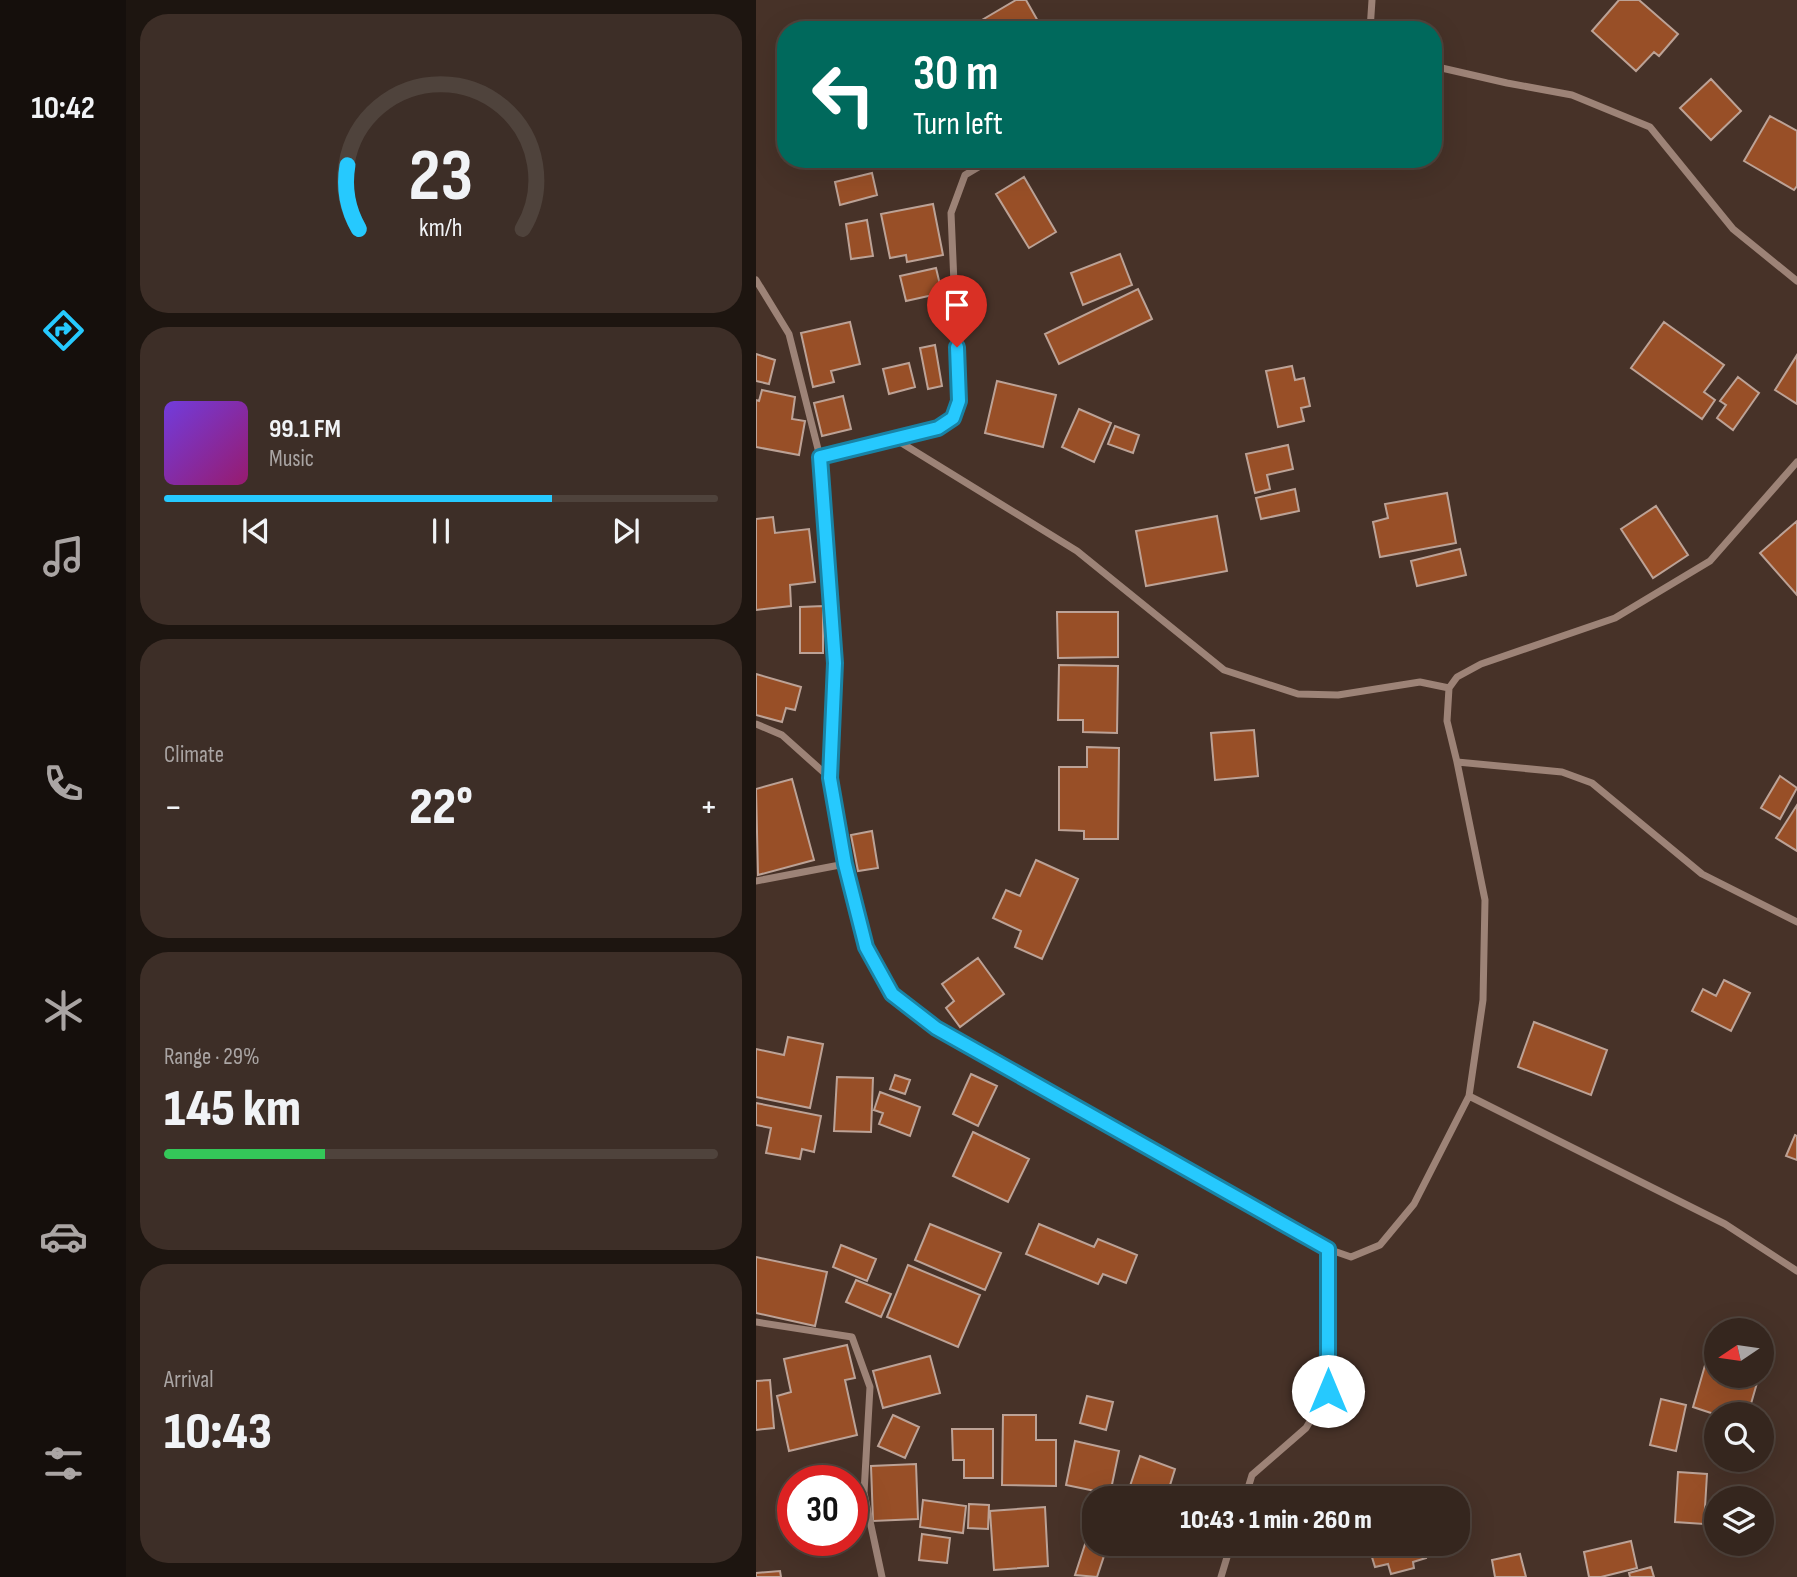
<!DOCTYPE html>
<html lang="en">
<head>
<meta charset="utf-8">
<style>
	body { margin:0; font-family:"Sofia Sans Condensed",sans-serif; background:#3d2e27; color:#f1f3f6; height:100vh; display:flex; flex-direction:column; font-size:26px; white-space:nowrap }
	* { box-sizing:border-box; margin:0 }
	p { font-size:23px; color:#aaa5a4 }
	.icon { flex:none; width:38px; height:38px; fill:none; stroke:currentColor; stroke-width:2; stroke-linecap:round; stroke-linejoin:round }
	.map { position:relative; flex:1; overflow:hidden }
	.drawer { display:flex; flex-direction:column; gap:14px; padding:14px; background:#1d1510; width:630px }
	.drawer>* { flex:none }
	.banner { position:absolute; left:21px; top:21px; width:665px; height:147px; border-radius:28px; box-shadow:0 7px 28px #0002,0 0 0 2px #4f433c; background:#00695c; color:#fff; overflow:hidden }
	.needle { width:46px; rotate:257deg }
	.controls { position:absolute; left:948px; top:1318px; display:grid; gap:14px }
	.controls a { display:grid; place-items:center; width:70px; height:70px; border-radius:50%; background:#35261e; box-shadow:0 7px 28px #0002,0 0 0 2px #4f433c; font-size:35px }
	.speed { position:absolute; left:21px; top:1465px; display:flex; gap:14px; font-size:35px; font-weight:700; text-align:center }
	.speed>* { display:grid; place-content:center; width:91px; height:91px; border-radius:50%; background:#35261e; box-shadow:0 7px 28px #0002,0 0 0 2px #4f433c; line-height:1 }
	.speed .limit { border:10px solid #d22; background:#fff; color:#111 }
	.pin { position:absolute; display:grid; place-items:center; width:60px; height:60px; color:#fff; margin:-72px -30px; border-radius:50% 50% 50% 0; rotate:-45deg; box-shadow:0 0 7px #0007 }
	.pin .icon { rotate:45deg }
	.me { position:absolute; width:77px; margin:-38px; rotate:0deg; stroke-linejoin:round; filter:drop-shadow(0 0 5px #0008) }
	.turn { display:flex; align-items:center; gap:24px; height:147px; padding:0 21px; font-size:32px }
	.turn .icon { width:91px; height:91px; stroke-width:2.5 }
	.turn b { display:block; font-size:49px; line-height:60px }
	.big { font-size:52px; font-weight:800; line-height:1.1 }
	.drawer .widget { flex:1; display:flex; flex-direction:column; justify-content:center; gap:10px; min-width:0; padding:0 24px; border-radius:28px; background:#3d2e27 }
	.drawer .dial { align-items:center; gap:0 }
	.dial svg { height:182px; overflow:visible; fill:none; stroke:#4f433c; stroke-width:7; stroke-linecap:round; text-anchor:middle }
	.dial text { fill:#f1f3f6; stroke:none }
	.song { display:flex; align-items:center; gap:21px }
	.cover { width:84px; height:84px; border-radius:10px; background:linear-gradient(135deg,hsl(260 70% 55%),hsl(320 70% 35%)) }
	.played { height:7px; border-radius:4px; background:linear-gradient(90deg,#26c9fe 70%,#4f433c 70%) }
	.keys { display:flex; justify-content:space-around; direction:ltr }
	.heat { display:flex; justify-content:space-between; align-items:center; font-size:38px; direction:ltr }
	.charge { height:10px; border-radius:5px; background:linear-gradient(90deg,#34c759 29%,#4f433c 0) }
	.trip { position:absolute; left:326px; top:1486px; width:388px; height:70px; border-radius:28px; background:#35261e; box-shadow:0 7px 28px #0002,0 0 0 2px #4f433c; font-weight:800; line-height:70px; text-align:center }
	main { display:flex; flex:1; min-height:0 }
	.menu { display:flex; flex-direction:column; width:126px; justify-content:space-around; align-items:center; background:#150f0c; color:#aaa5a4 }
	.menu .icon { width:49px; height:49px }
	.menu .current { color:#26c9fe }
	.menu b { font-size:32px; color:#f1f3f6 }
	.map>svg:first-child { display:block }
	.building { fill:#984f27; stroke:#bca296; stroke-width:2 }
	.lines { fill:none; stroke-linecap:round; stroke-linejoin:round }
	.street { stroke:#9d8377; stroke-width:7 }
	.route-casing { stroke:#1983a5; stroke-width:18 }
	.route { stroke:#26c9fe; stroke-width:12 }
</style>
</head>
<body>
<main>
<nav class="menu">
<b>10:42</b>
<svg class="icon current" aria-label="directions" viewBox="0 0 24 24"><path d="M12 3l9 9-9 9-9-9zM9 14v-3h6M13 9l2 2-2 2"/></svg>
<svg class="icon" aria-label="music" viewBox="0 0 24 24"><path d="M9 18V5l10-2v13"/><circle cx="6" cy="18" r="3"/><circle cx="16" cy="16" r="3"/></svg>
<svg class="icon" aria-label="phone" viewBox="0 0 24 24"><path d="M5 4h4l2 5-3 2q2 4 5 5l2-3 5 2v4C11 20 4 13 5 4z"/></svg>
<svg class="icon" aria-label="climate" viewBox="0 0 24 24"><path d="M12 3v18M4 7l16 10M4 17L20 7"/></svg>
<svg class="icon" aria-label="car" viewBox="0 0 24 24"><path d="M5 17H2v-5l4-1 3-4h7l3 4 3 1v5h-3M9 17h6M6 11h13"/><circle cx="7" cy="17" r="2"/><circle cx="17" cy="17" r="2"/></svg>
<svg class="icon" aria-label="filters" viewBox="0 0 24 24"><path d="M4 7h16M4 17h16"/><circle cx="9" cy="7" r="2"/><circle cx="15" cy="17" r="2"/></svg>
</nav>
<section class="drawer">
<div class="widget dial"><svg viewBox="0 0 100 80">
<path d="M14 69A42 42 0 1 1 86 69"/>
<path d="M14 69A42 42 0 0 1 9 41" stroke="#26c9fe"/>
<text x="50" y="56" font-size="32" font-weight="700">23</text>
<text x="50" y="72" font-size="11">km/h</text>
</svg></div>
<div class="widget">
<div class="song"><i class="cover"></i><div><b>99.1 FM</b><p>Music</p></div></div>
<div class="played"></div>
<div class="keys"><svg class="icon" aria-label="previous" viewBox="0 0 24 24"><path d="M18 5L8 12l10 7zM5 5v14"/></svg><svg class="icon" aria-label="pause" viewBox="0 0 24 24"><path d="M8 5v14M16 5v14"/></svg><svg class="icon" aria-label="next" viewBox="0 0 24 24"><path d="M6 5l10 7-10 7zM19 5v14"/></svg></div>
</div>
<div class="widget"><p>Climate</p>
<div class="heat"><a>−</a><b class="big">22°</b><a>+</a></div>
</div>
<div class="widget"><p>Range · 29%</p><b class="big">145 km</b><div class="charge"></div></div>
<div class="widget"><p>Arrival</p><b class="big">10:43</b></div>
</section>
<div class="map">
<svg width="1041" height="1577" viewBox="0 0 1041 1577">
	<rect width="100%" height="100%" fill="#473228"/>
	<path class="building" d="M 260,0 L 270,0 L 287,30 L 209,30 Z
		M 863,0 L 883,0 L 922,34 L 903,56 L 898,52 L 880,71 L 836,31 Z
		M 955,79 L 985,111 L 955,140 L 924,108 Z
		M 1014,116 L 1041,131 L 1041,186 L 1038,190 L 988,161 Z
		M 116,173 L 121,195 L 84,205 L 79,182 Z
		M 268,177 L 300,232 L 273,248 L 240,194 Z
		M 177,204 L 187,255 L 151,262 L 150,255 L 134,258 L 125,214 Z
		M 111,220 L 117,256 L 95,259 L 90,224 Z
		M 364,254 L 376,285 L 327,305 L 315,273 Z
		M 180,268 L 186,293 L 150,301 L 144,276 Z
		M 382,289 L 396,319 L 303,364 L 289,334 Z
		M 94,322 L 104,364 L 75,371 L 78,382 L 57,387 L 45,333 Z
		M 908,322 L 968,365 L 948,392 L 959,400 L 946,419 L 875,368 Z
		M 179,345 L 186,386 L 172,389 L 164,348 Z
		M 0,354 L 19,360 L 13,384 L 0,381 Z
		M 1041,355 L 1041,404 L 1019,390 Z
		M 153,363 L 159,387 L 133,394 L 127,369 Z
		M 536,366 L 539,380 L 548,378 L 554,406 L 545,408 L 548,421 L 522,427 L 510,371 Z
		M 982,377 L 1003,393 L 977,430 L 961,418 L 970,405 L 964,401 Z
		M 241,381 L 300,395 L 287,447 L 229,433 Z
		M 6,390 L 39,397 L 36,419 L 49,421 L 43,455 L 0,447 L 0,400 L 3,401 Z
		M 87,396 L 95,429 L 66,436 L 58,403 Z
		M 323,409 L 355,423 L 338,462 L 306,447 Z
		M 359,426 L 383,435 L 377,453 L 352,444 Z
		M 532,445 L 537,469 L 511,475 L 514,489 L 499,493 L 490,454 Z
		M 539,489 L 543,511 L 505,519 L 500,498 Z
		M 691,493 L 700,543 L 624,557 L 617,522 L 632,518 L 629,504 Z
		M 900,506 L 932,555 L 897,578 L 865,529 Z
		M 461,516 L 471,571 L 390,586 L 380,531 Z
		M 17,517 L 19,533 L 53,529 L 59,582 L 34,585 L 35,606 L 0,610 L 0,519 Z
		M 1041,521 L 1041,595 L 1004,553 Z
		M 704,549 L 710,575 L 661,586 L 655,561 Z
		M 67,606 L 67,653 L 44,653 L 44,607 Z
		M 301,612 L 362,612 L 362,657 L 302,658 Z
		M 303,665 L 362,666 L 361,733 L 327,732 L 327,720 L 302,720 Z
		M 0,674 L 45,687 L 39,710 L 30,708 L 26,722 L 0,715 Z
		M 498,730 L 502,776 L 459,780 L 455,733 Z
		M 331,747 L 363,748 L 362,839 L 328,839 L 328,831 L 303,830 L 303,767 L 331,767 Z
		M 1024,776 L 1041,788 L 1024,819 L 1005,808 Z
		M 36,779 L 58,860 L 2,875 L 0,789 Z
		M 1041,805 L 1041,851 L 1020,838 Z
		M 116,831 L 122,868 L 102,871 L 95,835 Z
		M 280,860 L 322,879 L 286,959 L 259,947 L 265,931 L 237,918 L 250,890 L 264,896 Z
		M 222,958 L 248,994 L 204,1027 L 190,1008 L 198,1001 L 186,984 Z
		M 968,980 L 994,993 L 975,1031 L 936,1011 L 947,989 L 960,996 Z
		M 778,1022 L 851,1050 L 835,1095 L 762,1067 Z
		M 32,1037 L 67,1044 L 54,1108 L 0,1097 L 0,1049 L 28,1055 Z
		M 215,1074 L 241,1086 L 222,1126 L 197,1114 Z
		M 139,1075 L 154,1080 L 149,1094 L 134,1089 Z
		M 81,1077 L 117,1078 L 115,1132 L 78,1131 Z
		M 124,1092 L 164,1107 L 154,1136 L 123,1124 L 127,1113 L 118,1110 Z
		M 0,1103 L 65,1116 L 58,1152 L 46,1149 L 44,1159 L 10,1153 L 15,1128 L 0,1125 Z
		M 217,1132 L 273,1159 L 252,1202 L 197,1176 Z
		M 1039,1135 L 1041,1136 L 1041,1160 L 1030,1156 Z
		M 174,1224 L 245,1253 L 229,1290 L 159,1260 Z
		M 283,1224 L 338,1247 L 342,1239 L 381,1255 L 370,1283 L 347,1274 L 342,1284 L 270,1254 Z
		M 85,1245 L 120,1259 L 111,1281 L 77,1267 Z
		M 0,1257 L 71,1272 L 59,1326 L 0,1313 Z
		M 152,1265 L 224,1295 L 202,1347 L 131,1317 Z
		M 100,1280 L 135,1294 L 125,1317 L 90,1302 Z
		M 91,1345 L 99,1378 L 89,1380 L 101,1435 L 33,1451 L 21,1396 L 35,1392 L 28,1359 Z
		M 954,1348 L 961,1350 L 961,1376 L 1003,1376 L 992,1414 L 961,1415 L 937,1407 Z
		M 174,1356 L 184,1393 L 127,1408 L 117,1371 Z
		M 14,1380 L 18,1428 L 0,1430 L 0,1381 Z
		M 331,1396 L 357,1402 L 350,1430 L 324,1423 Z
		M 905,1399 L 930,1405 L 920,1451 L 894,1445 Z
		M 137,1415 L 163,1427 L 149,1458 L 122,1446 Z
		M 247,1415 L 280,1415 L 280,1440 L 300,1440 L 300,1486 L 246,1485 Z
		M 196,1429 L 237,1429 L 237,1478 L 208,1478 L 208,1460 L 197,1460 Z
		M 319,1441 L 363,1451 L 354,1494 L 310,1485 Z
		M 384,1456 L 419,1469 L 410,1498 L 370,1498 Z
		M 160,1464 L 162,1519 L 117,1521 L 115,1466 Z
		M 922,1472 L 951,1474 L 948,1524 L 919,1522 Z
		M 167,1500 L 210,1506 L 207,1533 L 164,1527 Z
		M 213,1504 L 233,1505 L 232,1529 L 212,1528 Z
		M 289,1507 L 292,1566 L 238,1570 L 234,1511 Z
		M 166,1534 L 194,1538 L 191,1563 L 163,1560 Z
		M 332,1535 L 338,1537 L 338,1544 L 352,1544 L 341,1577 L 319,1575 Z
		M 875,1541 L 881,1568 L 845,1577 L 833,1577 L 828,1552 Z
		M 612,1544 L 667,1544 L 670,1558 L 657,1562 L 658,1568 L 635,1574 L 632,1564 L 619,1567 Z
		M 764,1554 L 770,1577 L 739,1577 L 736,1560 Z
		M 895,1567 L 898,1577 L 874,1577 L 873,1573 Z
		M 24,1571 L 25,1577 L 0,1577 L 0,1573 Z"/>
	<g class="lines">
		<path class="street" d="M 614,30 L 616,0
			M 677,66 L 751,83 L 816,95 L 894,127 L 977,229 L 1041,281
			M 0,280 L 33,334 L 64,457 L 79,663 L 74,778
			M 139,439 L 321,551 L 468,670 L 542,694 L 582,695 L 664,682 L 693,688
			M 64,457 L 182,428 L 197,418 L 203,401 L 195,213 L 209,175 L 236,159
			M 0,724 L 26,735 L 74,778 L 89,864 L 110,947 L 136,994 L 180,1029 L 572,1249 L 595,1257 L 624,1245 L 658,1204 L 713,1096 L 727,1000 L 729,900 L 701,762 L 691,721 L 693,688 L 701,677 L 725,664 L 859,618 L 954,561 L 1041,462
			M 701,762 L 806,772 L 836,783 L 946,874 L 1041,922
			M 0,881 L 89,864
			M 713,1096 L 969,1224 L 1041,1271
			M 0,1322 L 96,1337 L 114,1387 L 108,1493 L 126,1577
			M 489,1498 L 496,1475 L 550,1428 L 572,1391 L 572,1249
			M 465,1577 L 475,1544"/>
	</g>
	<g class="lines">
		<defs>
			<path id="route" d="M 201,347 L 203,401 L 197,418 L 182,428 L 64,457 L 79,663 L 74,778 L 89,864 L 110,947 L 136,994 L 180,1028 L 572,1249 L 572,1391"/>
		</defs>
		<use href="#route" class="route-casing"/>
		<use href="#route" class="route"/>
	</g>
</svg>
<div class="controls">
<a><svg class="needle" viewBox="-14 -14 28 28"><path d="M0-13l5 13h-10z" fill="#e53935"/><path d="M0 13l5-13h-10z" fill="#aaa5a4"/></svg></a>
<a><svg class="icon" aria-label="search" viewBox="0 0 24 24"><circle cx="10" cy="10" r="6"/><path d="M15 15l6 6"/></svg></a>
<a><svg class="icon" aria-label="layers" viewBox="0 0 24 24"><path d="M12 4l9 5-9 5-9-5zM3 14l9 5 9-5"/></svg></a>
</div>
<div class="speed"><div class="limit">30</div></div>
<div class="pin" style="left:201px;top:347px;background:#d93025"><svg class="icon" aria-label="arrive" viewBox="0 0 24 24"><path d="M6 21V4h12l-3 4 3 4H6"/></svg></div>
<svg class="me" style="left:572px;top:1391px" viewBox="-20 -20 40 40"><circle r="19" fill="#fff"/><path d="M0-13L10 11 0 6-10 11z" fill="#26c9fe"/></svg>
<div class="trip">10:43 · 1 min · 260 m</div>
<div class="banner">
<div class="turn"><svg class="icon" aria-label="left" viewBox="0 0 24 24"><path d="M17 20v-9H6M10 6l-5 5 5 5"/></svg><div><b>30 m</b>Turn left</div></div>
</div>
</div>
</main>
</body>
</html>
